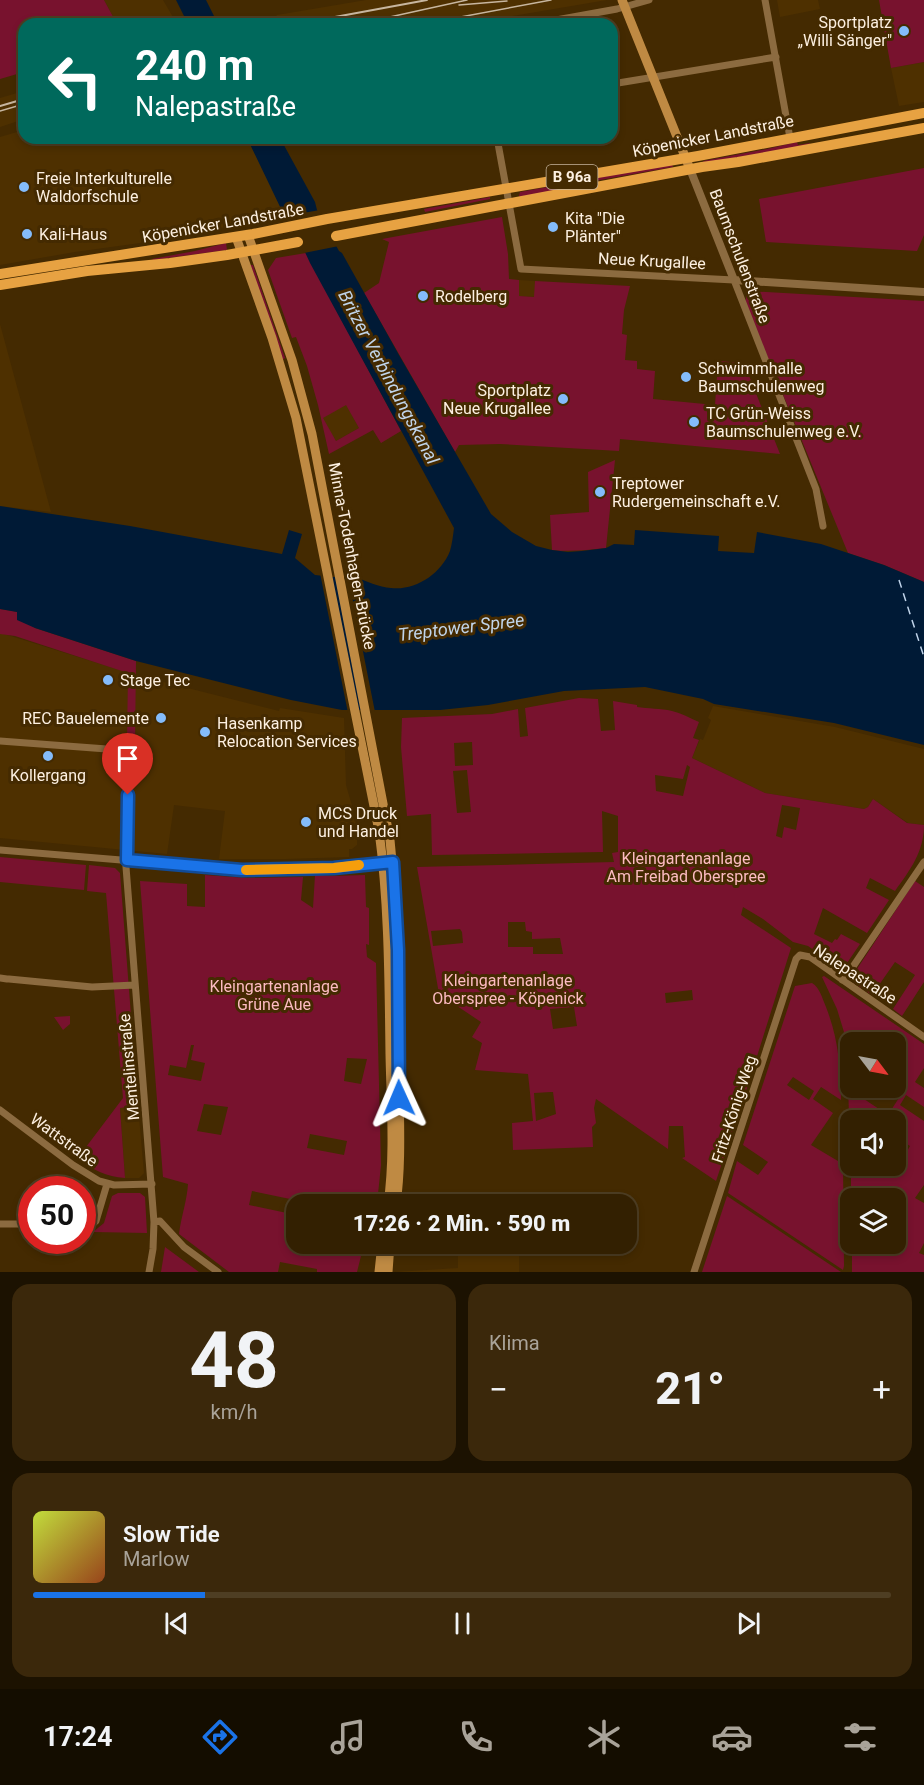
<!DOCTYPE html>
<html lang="de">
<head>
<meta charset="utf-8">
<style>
	body { margin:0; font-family:Roboto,sans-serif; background:#3b280b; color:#f1f3f6; height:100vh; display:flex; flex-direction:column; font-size:22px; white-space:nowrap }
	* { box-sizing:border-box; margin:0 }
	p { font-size:20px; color:#a9a399 }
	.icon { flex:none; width:33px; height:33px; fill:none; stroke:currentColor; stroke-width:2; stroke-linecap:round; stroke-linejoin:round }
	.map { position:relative; height:1272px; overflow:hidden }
	.details { display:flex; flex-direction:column; gap:12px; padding:12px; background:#1c1201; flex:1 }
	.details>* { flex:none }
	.hud { position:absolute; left:18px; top:18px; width:600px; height:126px; border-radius:18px; box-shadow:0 3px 9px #0003,0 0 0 2px #4e3e23; background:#00695c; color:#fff; overflow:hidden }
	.needle { width:39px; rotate:122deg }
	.buttons { position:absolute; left:840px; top:1032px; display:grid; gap:12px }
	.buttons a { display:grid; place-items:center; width:66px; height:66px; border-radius:12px; background:#332001; box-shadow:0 3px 9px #0003,0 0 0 2px #4e3e23; font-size:30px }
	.speed { position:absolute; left:18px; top:1176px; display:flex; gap:12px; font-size:30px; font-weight:700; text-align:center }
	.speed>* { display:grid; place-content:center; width:78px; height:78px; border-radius:50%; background:#332001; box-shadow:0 3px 9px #0003,0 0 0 2px #4e3e23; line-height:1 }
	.speed .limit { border:9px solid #d22; background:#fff; color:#111 }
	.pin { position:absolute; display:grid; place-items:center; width:51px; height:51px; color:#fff; margin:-62px -26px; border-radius:50% 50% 50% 0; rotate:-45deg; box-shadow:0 0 6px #0007 }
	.pin .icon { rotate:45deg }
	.me { position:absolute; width:66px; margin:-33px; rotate:359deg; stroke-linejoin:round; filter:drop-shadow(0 0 4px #0008) }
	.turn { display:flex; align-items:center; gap:21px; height:126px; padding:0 18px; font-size:27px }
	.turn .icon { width:78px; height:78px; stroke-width:2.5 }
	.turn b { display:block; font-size:42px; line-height:51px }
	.big { font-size:45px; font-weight:800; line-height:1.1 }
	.details .widget { flex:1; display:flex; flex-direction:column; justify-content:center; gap:9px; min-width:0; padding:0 21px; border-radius:18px; background:#3b280b }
	.details .dial { align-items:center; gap:0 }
	.dial b { font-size:78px; line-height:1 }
	.song { display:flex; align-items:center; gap:18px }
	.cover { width:72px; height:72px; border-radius:9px; background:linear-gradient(135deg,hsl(70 70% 55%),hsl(20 70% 35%)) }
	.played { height:6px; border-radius:3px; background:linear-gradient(90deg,#1a73e8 20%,#4e3e23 20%) }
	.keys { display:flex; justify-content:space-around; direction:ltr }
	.heat { display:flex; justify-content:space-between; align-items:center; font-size:33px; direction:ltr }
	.details .tiles { flex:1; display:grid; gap:12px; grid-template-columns:1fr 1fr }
	.widget:last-child { grid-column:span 2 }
	.trip { position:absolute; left:286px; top:1194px; width:351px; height:60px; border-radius:18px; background:#332001; box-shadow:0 3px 9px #0003,0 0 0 2px #4e3e23; font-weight:800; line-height:60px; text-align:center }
	.tab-bar { display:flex; height:96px; justify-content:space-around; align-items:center; background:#140d00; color:#a9a399 }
	.tab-bar .icon { width:42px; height:42px }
	.tab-bar .active { color:#1a73e8 }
	.tab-bar b { font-size:27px; color:#f1f3f6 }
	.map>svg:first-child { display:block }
	.built { fill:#4e3000 }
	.green { fill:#78122e; fill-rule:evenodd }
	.water { fill:#001a36 }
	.pier { fill:#442a01 }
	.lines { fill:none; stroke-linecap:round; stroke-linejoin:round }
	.ferry { stroke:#c0d4ea; stroke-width:1.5; stroke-dasharray:8 6; stroke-linecap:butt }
	.minor { stroke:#8c6b40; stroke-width:7 }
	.tertiary { stroke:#8c6b40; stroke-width:8 }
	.secondary { stroke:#bf8a43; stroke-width:9 }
	.primary { stroke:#e7a242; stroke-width:10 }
	.tram { stroke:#c7b69f; stroke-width:1.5 }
	.rail { stroke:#c7b69f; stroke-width:2 }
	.route-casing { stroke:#114b97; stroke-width:15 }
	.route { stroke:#1a73e8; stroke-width:10 }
	.slow { stroke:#f59e0b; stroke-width:10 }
	.poi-dot { fill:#84bcfb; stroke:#442a01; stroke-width:2 }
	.labels { text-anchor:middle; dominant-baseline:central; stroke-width:6; stroke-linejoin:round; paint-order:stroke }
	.shield { fill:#442a01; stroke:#c6b59e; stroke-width:1.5 }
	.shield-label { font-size:15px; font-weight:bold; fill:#fdf0e1 }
	.poi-label { font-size:16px; fill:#fdf0e1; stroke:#442a01; text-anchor:start }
	.street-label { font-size:16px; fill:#fdf0e1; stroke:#442a01 }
	.park-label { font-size:16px; fill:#fdbbc2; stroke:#442a01 }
	.water-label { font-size:18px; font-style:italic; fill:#c0d4ea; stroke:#442a01 }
</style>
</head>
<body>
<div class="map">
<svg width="924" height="1272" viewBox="0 0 924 1272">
	<rect width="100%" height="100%" fill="#442a01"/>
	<path class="built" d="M 104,0 L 163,0 L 177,24 L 117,24 Z
		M 366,0 L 607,0 L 465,24 L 255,24 L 272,21 L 277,15 Z
		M 777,0 L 818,0 L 820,9 L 780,17 Z
		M 924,62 L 924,102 L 899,106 L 891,68 Z
		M 24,91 L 24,119 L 0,127 L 0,98 Z
		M 24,130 L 24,138 L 247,138 L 286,216 L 140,243 L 75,252 L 0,265 L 0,137 Z
		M 519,280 L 535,281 L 535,297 L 519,296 Z
		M 0,324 L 51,512 L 0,506 Z
		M 346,404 L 359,428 L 336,441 L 322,418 Z
		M 0,629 L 1,633 L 136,675 L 279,711 L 280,708 L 344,718 L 346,785 L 357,823 L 357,845 L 352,849 L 349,849 L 349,857 L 286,859 L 219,859 L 225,811 L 174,805 L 167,854 L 0,838 Z
		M 713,706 L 835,727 L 924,749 L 924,825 L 908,823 L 873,799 L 868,807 L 864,809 L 765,793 L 692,758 L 700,739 L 703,740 L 711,720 L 708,718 Z
		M 138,1106 L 144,1173 L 139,1178 L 125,1178 L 120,1108 Z
		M 519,1252 L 519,1272 L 395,1272 L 458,1268 L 458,1254 Z"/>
	<path class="green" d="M 0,0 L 104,0 L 117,24 L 24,24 L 24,72 L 0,79 Z
		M 879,0 L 924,0 L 924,62 L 891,68 Z
		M 797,142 L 798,145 L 810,143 L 809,145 L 704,163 L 703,161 L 767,149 Z
		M 672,164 L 673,167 L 589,182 L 572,187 L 521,197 L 519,196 L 520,192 Z
		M 924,168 L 924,235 L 917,251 L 766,242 L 759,199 Z
		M 490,197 L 490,199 L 425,212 L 424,209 Z
		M 502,217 L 508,254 L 509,279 L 519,280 L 519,296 L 534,297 L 535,281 L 630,286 L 624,310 L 622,334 L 627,335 L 625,360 L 637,361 L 637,369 L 655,371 L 653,399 L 715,405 L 718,361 L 744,363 L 780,454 L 620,439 L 619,451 L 500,444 L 459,445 L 455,452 L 364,293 L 379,283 L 389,242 L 382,239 Z
		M 226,243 L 227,250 L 153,260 L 152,259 L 195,251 Z
		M 306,253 L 401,431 L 381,443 L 373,430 L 329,454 L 318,405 L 307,366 L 296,337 L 292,338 L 268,270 L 276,258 ZM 346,405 L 359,428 L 336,441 L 323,418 Z
		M 250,265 L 253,265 L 285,358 L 282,360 Z
		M 748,291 L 924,301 L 924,582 L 884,565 L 848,553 L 745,302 Z
		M 615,460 L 606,548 C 587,550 571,552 552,550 L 550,515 L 589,512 L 588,472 Z
		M 0,609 L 18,612 L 35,628 L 136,661 L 135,742 L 127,741 L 128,673 L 15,636 L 0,634 Z
		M 579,698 L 598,699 L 601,731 L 615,730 L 613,701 L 637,705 L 637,707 C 648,709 661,708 672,711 C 681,713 690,718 699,722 L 693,738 L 699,740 L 692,758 L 765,793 L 864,809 L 868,807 L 873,799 L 907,823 L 924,825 C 924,852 910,870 895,891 L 870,878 L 866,888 L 889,900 L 867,933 L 823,908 L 814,934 L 832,943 L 835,939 L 837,940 L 841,934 L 860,944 L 847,963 L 838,967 L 808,946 L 793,942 L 763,919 L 743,907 L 741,915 L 791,948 L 747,1088 L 716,1181 L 682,1158 L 685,1157 L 683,1126 L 669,1126 L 668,1149 L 596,1099 L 594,1108 L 596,1123 L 592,1127 L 593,1147 L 513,1150 L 512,1123 L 533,1121 L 528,1074 L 475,1070 L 482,1043 L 472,1037 L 481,1022 L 439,994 L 417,867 L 614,862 L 612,853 L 618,852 L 618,816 L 602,811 L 603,852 L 432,855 L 431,814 L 407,816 L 401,747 L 402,718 L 492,714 L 518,709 L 520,737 L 528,736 L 525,708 ZM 472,742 L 473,765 L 455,766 L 454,743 ZM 687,765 L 690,767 L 683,796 L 656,791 L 655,775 L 683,779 ZM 467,770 L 471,812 L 457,813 L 453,771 ZM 782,805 L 800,808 L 796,830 L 784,827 L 782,838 L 776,836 ZM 508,922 L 525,922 L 526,931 L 532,932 L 532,939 L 560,938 L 563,954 L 533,954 L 533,947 L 508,947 ZM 460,929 L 462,932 L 463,943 L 433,946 L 431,931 ZM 692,990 L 693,1000 L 666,1003 L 665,993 ZM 574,1007 L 577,1026 L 553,1029 L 550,1009 ZM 551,1092 L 553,1092 L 556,1114 L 536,1121 L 534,1093 Z
		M 0,857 L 86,865 L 84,890 L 0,882 Z
		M 89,865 L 115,868 L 120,873 L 138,1106 L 120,1108 L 125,1178 C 106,1177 93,1169 77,1159 L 123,1098 L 106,893 L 87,891 Z
		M 205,875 L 247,878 L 303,877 L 301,900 L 313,908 L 315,875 L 332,876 L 365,875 L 366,907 L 369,908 L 369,945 L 366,944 L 367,957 L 376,963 L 381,1165 L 377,1204 L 297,1204 L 297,1244 L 367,1244 L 363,1248 L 357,1272 L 317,1272 L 317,1269 L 280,1262 L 278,1272 L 229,1272 L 179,1234 C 181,1217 187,1201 188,1184 L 163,1177 L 140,881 L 187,884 L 187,906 L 205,907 ZM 191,1045 L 194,1045 L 191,1060 L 205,1063 L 201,1081 L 168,1075 L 170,1065 L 186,1068 ZM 347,1058 L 367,1059 L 361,1084 L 344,1081 ZM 204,1104 L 228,1107 L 221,1135 L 197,1131 ZM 310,1134 L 347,1141 L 344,1155 L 307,1148 ZM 252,1191 L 290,1199 L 287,1213 L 249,1205 Z
		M 915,881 L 924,887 L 924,982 L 902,1016 L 893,1009 L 915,975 L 895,962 L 872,995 L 854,983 L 853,975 Z
		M 824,976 L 924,1044 L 924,1068 L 915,1082 L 924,1088 L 924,1107 L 906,1095 L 900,1105 L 924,1121 L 924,1185 L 915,1198 L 924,1203 L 924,1243 L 919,1253 L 924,1255 L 924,1272 L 852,1272 L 852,1244 L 896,1244 L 896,1198 L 851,1198 L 851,1166 L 896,1166 L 896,1149 L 905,1155 L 910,1146 L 896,1137 L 896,1120 L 850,1120 L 850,1156 L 847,1042 L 837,1009 L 822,977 ZM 850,1042 L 896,1042 L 896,1085 L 904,1090 L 888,1115 L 864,1099 L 871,1088 L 850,1088 Z
		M 812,983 C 820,988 822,998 826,1007 C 838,1038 841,1067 841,1100 L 821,1087 L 813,1099 L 833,1113 L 811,1145 L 843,1164 L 844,1266 L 843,1270 L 728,1193 L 737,1161 L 758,1175 L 768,1162 L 743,1145 L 795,986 ZM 793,1077 L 814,1091 L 809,1100 L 787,1085 Z
		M 70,1016 L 70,1024 L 63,1030 L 54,1017 Z
		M 118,1193 L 140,1193 L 145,1197 L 147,1233 L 93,1232 L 104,1223 L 112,1196 Z
		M 727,1196 L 841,1272 L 702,1272 Z
		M 165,1247 L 199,1272 L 161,1272 Z"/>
	<path class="water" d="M 176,0 L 206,0 L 218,24 L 188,24 Z
		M 247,138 L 280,138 L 315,202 L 317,210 L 339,251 L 342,253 L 399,355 L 491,514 L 512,532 L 536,546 L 552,550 L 568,552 L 582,551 L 606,548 L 614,544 L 634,545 L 635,530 L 719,536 L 718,551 L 754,553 L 757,532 L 821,544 L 884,565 L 924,582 L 924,745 L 834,723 L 714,704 L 703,699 L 645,687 L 564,691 L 488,705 L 440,710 L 342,710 L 291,700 L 136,661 L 35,628 L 17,620 L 17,612 L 0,609 L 0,506 L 130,526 L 282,554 L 289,530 L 302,534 L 295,558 L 315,575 L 353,579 L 355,577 C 366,581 379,587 391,588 C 415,591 441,574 450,551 C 452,544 453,536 454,528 L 310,263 L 287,213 L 283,213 Z"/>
	<path class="pier" d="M 320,210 L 339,246 L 304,253 L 286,216 Z
		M 320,573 L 331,574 L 358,713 L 348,713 Z
		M 336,574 L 348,576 L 375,712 L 363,712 Z"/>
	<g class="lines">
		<path class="ferry" d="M 899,580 L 924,657"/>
		<path class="minor" d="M 765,0 L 790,138
			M 534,24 L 617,9 L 649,0
			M 612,84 L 776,57
			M 301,138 L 304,142 L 319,138
			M 497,138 L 521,269 L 734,280 L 816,489 L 823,526
			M 0,741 L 120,750 L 129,760 L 126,867 L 154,1222 L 153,1249 L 149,1272
			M 0,850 L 242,870 L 334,868 L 387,863
			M 0,978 L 7,979
			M 9,979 L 92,987 L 135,985
			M 842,980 L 850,971 L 924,862
			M 0,1110 L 73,1165 L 99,1181 L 114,1185 L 152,1184
			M 154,1222 L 160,1221 L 184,1247 L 218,1272
			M 0,1224 L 32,1224
			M 82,1225 L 91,1225 L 96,1221 L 107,1184
			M 694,1272 L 796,959 L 800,955 L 810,957 L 924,1037"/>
		<path class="tertiary" d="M 690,169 L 734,280 L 924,292"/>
		<path class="secondary" d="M 622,0 L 690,169
			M 248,235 L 292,360 L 312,434 L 390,840 C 398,917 399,995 399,1072 C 399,1117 402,1161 396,1204
			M 236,237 L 272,338 L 296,418 L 379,831 C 389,905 389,980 390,1054 C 391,1104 395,1155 388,1204
			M 379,1272 L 382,1244
			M 388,1272 L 390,1244"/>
		<path class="primary" d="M 336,236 L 702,167 L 738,162 L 924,128
			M 0,274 L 253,234 L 327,219 L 698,156 L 924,113
			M 0,285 L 87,271 L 170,263 L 227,255 L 298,242"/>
		<path class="tram" d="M 459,5 L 507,1
			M 358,24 L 467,0
			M 423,24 L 551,0
			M 0,111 L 24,104"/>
		<path class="rail" d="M 277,24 L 303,19
			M 297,24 L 427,0
			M 0,106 L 24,99"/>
	</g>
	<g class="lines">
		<defs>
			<path id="route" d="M 128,795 L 127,860 L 242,870 L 334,868 L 393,862 L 398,950 L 399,1098"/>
		</defs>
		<use href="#route" class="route-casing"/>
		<use href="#route" class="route"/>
		<path class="slow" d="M 246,870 L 334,868 L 359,865"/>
	</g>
	<g class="poi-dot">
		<circle cx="904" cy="31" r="6"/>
		<circle cx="24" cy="187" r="6"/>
		<circle cx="553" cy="227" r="6"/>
		<circle cx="27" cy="234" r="6"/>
		<circle cx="423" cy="296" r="6"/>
		<circle cx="686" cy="377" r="6"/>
		<circle cx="563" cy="399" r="6"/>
		<circle cx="694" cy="422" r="6"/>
		<circle cx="600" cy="492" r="6"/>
		<circle cx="108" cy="680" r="6"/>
		<circle cx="161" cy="718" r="6"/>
		<circle cx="205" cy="732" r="6"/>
		<circle cx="48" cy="756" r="6"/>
		<circle cx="306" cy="822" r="6"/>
	</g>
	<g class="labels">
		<rect class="shield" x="546.5" y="165" width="51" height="24" rx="4.5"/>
		<g class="shield-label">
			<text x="572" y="177">B 96a</text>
		</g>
		<g class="poi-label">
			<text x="892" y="22" text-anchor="end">Sportplatz<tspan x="892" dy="18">„Willi Sänger"</tspan></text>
			<text x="36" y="178">Freie Interkulturelle<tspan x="36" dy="18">Waldorfschule</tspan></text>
			<text x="565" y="218">Kita "Die<tspan x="565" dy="18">Plänter"</tspan></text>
			<text x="39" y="234">Kali-Haus</text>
			<text x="435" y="296">Rodelberg</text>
			<text x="698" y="368">Schwimmhalle<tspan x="698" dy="18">Baumschulenweg</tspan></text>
			<text x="551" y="390" text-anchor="end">Sportplatz<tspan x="551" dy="18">Neue Krugallee</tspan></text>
			<text x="706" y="413">TC Grün-Weiss<tspan x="706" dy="18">Baumschulenweg e.V.</tspan></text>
			<text x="612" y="483">Treptower<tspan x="612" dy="18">Rudergemeinschaft e.V.</tspan></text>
			<text x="120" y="680">Stage Tec</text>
			<text x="149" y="718" text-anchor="end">REC Bauelemente</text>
			<text x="217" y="723">Hasenkamp<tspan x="217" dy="18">Relocation Services</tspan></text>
			<text x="48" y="775" text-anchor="middle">Kollergang</text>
			<text x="318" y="813">MCS Druck<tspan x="318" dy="18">und Handel</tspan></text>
		</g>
		<g class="street-label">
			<text transform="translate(713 136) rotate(-11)">Köpenicker Landstraße</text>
			<text transform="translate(223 223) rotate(-10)">Köpenicker Landstraße</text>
			<text transform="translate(740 256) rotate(69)">Baumschulenstraße</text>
			<text transform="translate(652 261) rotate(3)">Neue Krugallee</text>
			<text transform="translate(352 556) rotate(79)">Minna-Todenhagen-Brücke</text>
			<text transform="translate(855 974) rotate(33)">Nalepastraße</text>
			<text transform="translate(129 1067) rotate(-95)">Mentelinstraße</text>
			<text transform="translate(734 1109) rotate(-72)">Fritz-König-Weg</text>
			<text transform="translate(64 1140) rotate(36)">Wattstraße</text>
		</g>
		<g class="park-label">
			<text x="686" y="858">Kleingartenanlage<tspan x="686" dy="18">Am Freibad Oberspree</tspan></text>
			<text x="508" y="980">Kleingartenanlage<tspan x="508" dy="18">Oberspree - Köpenick</tspan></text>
			<text x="274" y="986">Kleingartenanlage<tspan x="274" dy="18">Grüne Aue</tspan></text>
		</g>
		<g class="water-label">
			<text transform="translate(389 377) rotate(62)">Britzer Verbindungskanal</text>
			<text transform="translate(461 627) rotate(-7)">Treptower Spree</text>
		</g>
	</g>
</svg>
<div class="buttons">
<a><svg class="needle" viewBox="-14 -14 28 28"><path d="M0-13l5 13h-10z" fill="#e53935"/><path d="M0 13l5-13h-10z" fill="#a9a399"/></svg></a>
<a><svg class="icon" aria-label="sound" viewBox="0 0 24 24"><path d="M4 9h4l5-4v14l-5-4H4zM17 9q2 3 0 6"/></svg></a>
<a><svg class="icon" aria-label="layers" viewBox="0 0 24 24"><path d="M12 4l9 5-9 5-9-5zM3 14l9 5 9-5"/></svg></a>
</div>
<div class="speed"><div class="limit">50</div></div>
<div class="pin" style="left:128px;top:795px;background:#d93025"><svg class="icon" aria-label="arrive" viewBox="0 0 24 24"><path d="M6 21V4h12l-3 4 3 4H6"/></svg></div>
<svg class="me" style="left:399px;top:1098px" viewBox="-20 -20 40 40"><path d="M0-17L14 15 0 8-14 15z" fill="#1a73e8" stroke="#fff" stroke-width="4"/></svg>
<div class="trip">17:26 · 2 Min. · 590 m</div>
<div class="hud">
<div class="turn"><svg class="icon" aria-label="left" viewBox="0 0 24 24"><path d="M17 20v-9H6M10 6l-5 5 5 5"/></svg><div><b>240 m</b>Nalepastraße</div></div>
</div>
</div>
<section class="details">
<div class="tiles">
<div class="widget dial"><b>48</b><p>km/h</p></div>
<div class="widget"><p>Klima</p>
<div class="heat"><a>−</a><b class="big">21°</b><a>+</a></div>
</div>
<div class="widget">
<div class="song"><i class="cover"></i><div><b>Slow Tide</b><p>Marlow</p></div></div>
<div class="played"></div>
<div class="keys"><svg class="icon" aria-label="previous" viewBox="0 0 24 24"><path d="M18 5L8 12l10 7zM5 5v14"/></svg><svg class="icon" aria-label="pause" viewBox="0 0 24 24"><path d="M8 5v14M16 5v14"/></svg><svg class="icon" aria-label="next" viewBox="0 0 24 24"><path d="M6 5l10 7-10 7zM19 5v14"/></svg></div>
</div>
</div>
</section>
<nav class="tab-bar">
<b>17:24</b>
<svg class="icon active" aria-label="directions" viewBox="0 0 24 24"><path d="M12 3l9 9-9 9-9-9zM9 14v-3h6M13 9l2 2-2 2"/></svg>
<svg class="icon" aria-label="music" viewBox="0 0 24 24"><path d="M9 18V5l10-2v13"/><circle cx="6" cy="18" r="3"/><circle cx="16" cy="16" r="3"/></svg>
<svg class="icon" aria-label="phone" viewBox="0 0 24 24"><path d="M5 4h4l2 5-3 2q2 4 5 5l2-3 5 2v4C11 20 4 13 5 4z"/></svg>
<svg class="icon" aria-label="climate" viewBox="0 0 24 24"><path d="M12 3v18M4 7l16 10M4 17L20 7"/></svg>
<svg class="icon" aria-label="car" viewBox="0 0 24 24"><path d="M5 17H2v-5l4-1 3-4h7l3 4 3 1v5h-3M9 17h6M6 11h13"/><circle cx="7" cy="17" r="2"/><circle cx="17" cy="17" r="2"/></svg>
<svg class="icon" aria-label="filters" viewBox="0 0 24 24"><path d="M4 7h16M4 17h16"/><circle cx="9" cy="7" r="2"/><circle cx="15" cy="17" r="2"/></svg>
</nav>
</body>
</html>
